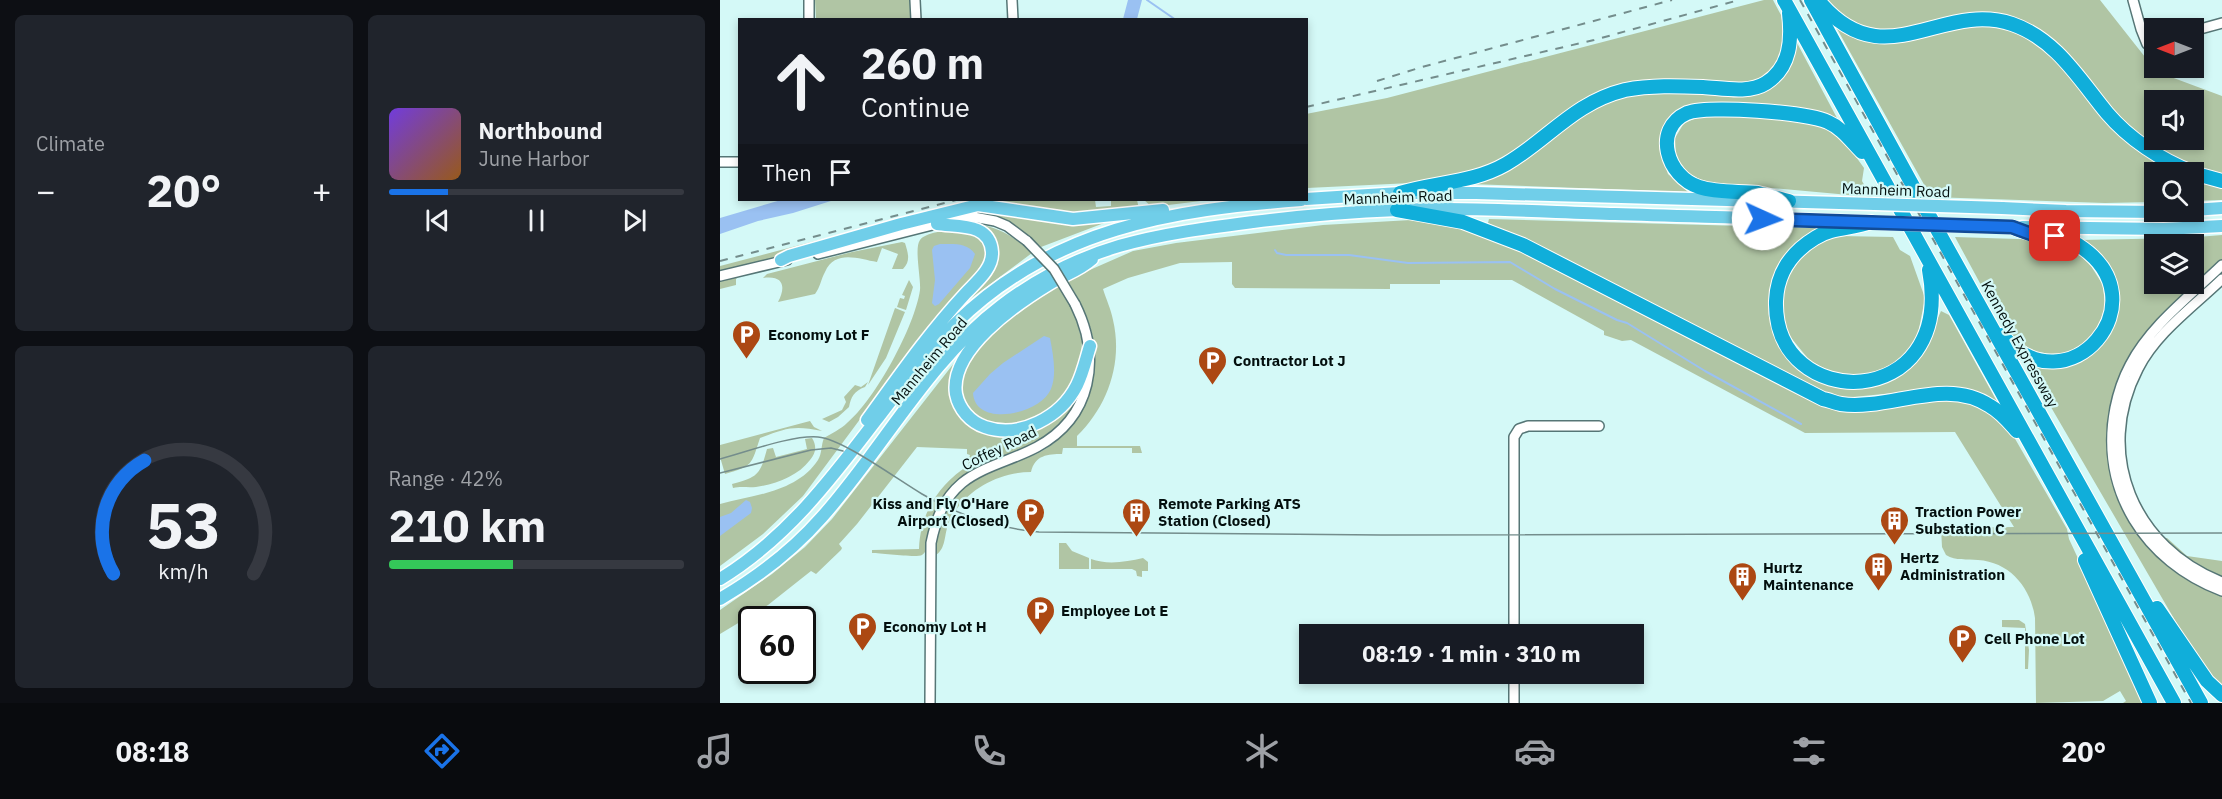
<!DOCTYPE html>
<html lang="en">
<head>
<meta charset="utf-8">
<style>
	body { margin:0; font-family:"IBM Plex Sans",sans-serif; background:#20242c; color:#f1f3f6; height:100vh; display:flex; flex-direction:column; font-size:22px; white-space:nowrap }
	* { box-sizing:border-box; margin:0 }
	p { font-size:20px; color:#9ea1a6 }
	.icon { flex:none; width:33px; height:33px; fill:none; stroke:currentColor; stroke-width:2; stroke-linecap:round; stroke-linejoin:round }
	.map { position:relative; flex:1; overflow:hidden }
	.details { display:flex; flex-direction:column; gap:15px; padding:15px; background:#0d0f14; width:720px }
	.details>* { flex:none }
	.guide { position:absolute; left:18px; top:18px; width:570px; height:183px; border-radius:0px; box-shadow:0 3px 9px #0003; background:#171b24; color:#f1f3f6; overflow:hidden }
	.needle { width:39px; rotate:270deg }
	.fabs { position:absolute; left:1424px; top:18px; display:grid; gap:12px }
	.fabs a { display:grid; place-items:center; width:60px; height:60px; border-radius:0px; background:#171b24; box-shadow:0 3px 9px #0003; font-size:30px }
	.speed { position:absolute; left:18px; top:606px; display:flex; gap:12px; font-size:30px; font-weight:700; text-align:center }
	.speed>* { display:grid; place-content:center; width:78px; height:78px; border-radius:50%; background:#171b24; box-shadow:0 3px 9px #0003; line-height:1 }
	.speed .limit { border:3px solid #111; border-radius:9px; background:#fff; color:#111 }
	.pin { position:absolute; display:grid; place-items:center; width:51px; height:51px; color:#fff; margin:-26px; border-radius:12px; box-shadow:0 3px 9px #0006 }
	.me { position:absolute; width:66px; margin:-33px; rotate:92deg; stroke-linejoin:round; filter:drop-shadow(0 0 4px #0008) }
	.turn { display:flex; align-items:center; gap:21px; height:126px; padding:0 24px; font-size:27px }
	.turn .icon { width:78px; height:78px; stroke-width:2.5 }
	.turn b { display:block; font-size:42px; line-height:51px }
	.then { display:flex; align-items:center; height:57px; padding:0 24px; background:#0003; gap:12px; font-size:22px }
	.big { font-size:45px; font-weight:800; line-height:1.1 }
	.details .card { flex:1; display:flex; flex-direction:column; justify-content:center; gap:9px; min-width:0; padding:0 21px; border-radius:9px; background:#20242c }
	.details .dial { align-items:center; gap:0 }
	.dial svg { height:156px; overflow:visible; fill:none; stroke:#363941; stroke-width:7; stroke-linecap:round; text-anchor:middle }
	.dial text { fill:#f1f3f6; stroke:none }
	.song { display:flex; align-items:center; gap:18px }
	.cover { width:72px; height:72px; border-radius:9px; background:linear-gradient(135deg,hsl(260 70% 55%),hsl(30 70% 35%)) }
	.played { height:6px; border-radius:3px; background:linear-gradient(90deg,#1a73e8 20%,#363941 20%) }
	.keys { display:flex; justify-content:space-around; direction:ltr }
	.heat { display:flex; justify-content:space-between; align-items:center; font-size:33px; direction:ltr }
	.charge { height:9px; border-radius:4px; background:linear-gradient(90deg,#34c759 42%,#363941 0) }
	.details .tiles { flex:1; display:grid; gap:15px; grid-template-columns:repeat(2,1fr) }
	.trip { position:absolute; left:579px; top:624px; width:345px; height:60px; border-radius:0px; background:#171b24; box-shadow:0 3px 9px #0003; font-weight:800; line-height:60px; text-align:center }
	.tabs { display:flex; height:96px; justify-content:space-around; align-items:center; background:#090b0e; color:#9ea1a6 }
	.tabs .icon { width:42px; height:42px }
	.tabs .current { color:#1a73e8 }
	.tabs b { font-size:27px; color:#f1f3f6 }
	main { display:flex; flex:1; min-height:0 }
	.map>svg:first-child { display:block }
	.green { fill:#b0c5a4; fill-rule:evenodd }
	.water { fill:#9ac1f2 }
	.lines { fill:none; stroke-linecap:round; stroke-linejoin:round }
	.stream { stroke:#9ac1f2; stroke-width:2 }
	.minor-casing { stroke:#567676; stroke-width:12 }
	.major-casing { stroke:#fff; stroke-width:15 }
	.highway-casing { stroke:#fff; stroke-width:16 }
	.minor { stroke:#fff; stroke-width:9 }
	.major { stroke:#70cee9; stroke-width:12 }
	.highway { stroke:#10aeda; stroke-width:14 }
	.tram { stroke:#748d8c; stroke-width:1.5 }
	.rail { stroke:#748d8c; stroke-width:2; stroke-dasharray:8 8; stroke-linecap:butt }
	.minor-bridge-casing { stroke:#567676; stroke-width:12; stroke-linecap:butt }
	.major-bridge-casing { stroke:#fff; stroke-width:15; stroke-linecap:butt }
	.minor-bridge { stroke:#fff; stroke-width:9 }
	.major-bridge { stroke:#70cee9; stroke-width:12 }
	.route-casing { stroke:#114b97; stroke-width:15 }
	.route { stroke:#1a73e8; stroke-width:10 }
	.labels { text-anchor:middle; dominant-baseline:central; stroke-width:4.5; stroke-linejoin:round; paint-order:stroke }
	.street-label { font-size:15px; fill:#030f0e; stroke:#d4f9f7 }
	.poi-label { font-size:15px; font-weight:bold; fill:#030f0e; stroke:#d4f9f7; text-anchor:start }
</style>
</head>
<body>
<main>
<section class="details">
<div class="tiles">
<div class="card"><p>Climate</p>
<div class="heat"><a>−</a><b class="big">20°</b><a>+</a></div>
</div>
<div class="card">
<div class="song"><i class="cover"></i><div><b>Northbound</b><p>June Harbor</p></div></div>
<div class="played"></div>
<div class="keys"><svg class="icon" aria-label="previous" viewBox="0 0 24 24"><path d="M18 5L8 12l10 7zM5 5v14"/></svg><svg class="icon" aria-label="pause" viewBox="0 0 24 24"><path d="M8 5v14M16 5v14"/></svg><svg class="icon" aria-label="next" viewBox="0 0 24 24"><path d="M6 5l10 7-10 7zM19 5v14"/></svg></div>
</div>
<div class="card dial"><svg viewBox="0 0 100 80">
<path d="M14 69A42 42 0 1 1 86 69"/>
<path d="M14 69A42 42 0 0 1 30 11" stroke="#1a73e8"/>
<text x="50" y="56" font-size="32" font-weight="700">53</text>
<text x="50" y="72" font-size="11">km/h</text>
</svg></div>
<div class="card"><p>Range · 42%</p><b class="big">210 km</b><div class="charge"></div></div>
</div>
</section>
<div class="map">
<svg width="1502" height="703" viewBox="0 0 1502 703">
	<rect width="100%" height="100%" fill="#d4f9f7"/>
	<path class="green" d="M 95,0 L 190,0 L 191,19 L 96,19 Z
		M 1044,0 L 1053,0 L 1061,15 L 1064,30 L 1063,51 L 1053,69 L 1034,82 L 912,82 L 874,95 L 850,108 L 802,146 L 771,166 L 712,182 L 587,188 L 586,114 L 667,98 Z
		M 1101,0 L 1380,0 L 1440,76 L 1451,77 L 1502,96 L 1502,175 L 1468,165 L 1427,142 L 1391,109 L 1346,52 L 1316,27 L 1289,16 L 1255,13 L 1167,32 L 1134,28 ZM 1434,100 L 1473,100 L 1473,140 L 1434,140 Z
		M 1260,24 C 1280,27 1300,29 1317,41 C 1329,50 1339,63 1349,74 C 1381,110 1411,154 1458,172 L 1434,172 L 1434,202 L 1385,203 L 1211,197 L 1116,27 L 1134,36 Z
		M 1076,41 L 1117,118 L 1101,112 L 1065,108 L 983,103 L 960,109 L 943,130 L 940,151 L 948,174 L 968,192 L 750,184 L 869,108 L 908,94 L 947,91 L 1034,93 Z
		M 982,116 C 1008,117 1091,117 1110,130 C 1125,140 1134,154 1144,168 L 1142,181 L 1151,197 L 985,182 L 968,173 L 956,158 L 955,138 L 964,123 Z
		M 1473,178 L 1502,183 L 1502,200 L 1473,201 Z
		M 250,200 L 375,200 L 376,207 L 391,206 L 391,201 L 394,200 L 417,200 L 419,209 L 357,215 L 275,203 L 0,272 L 0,266 Z
		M 424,200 L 489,200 L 432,207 Z
		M 260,208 L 392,220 L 321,247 C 301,229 281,214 253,211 Z
		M 769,219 L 1101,228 C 1093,234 1082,239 1074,246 C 1067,252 1061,264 1057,273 C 1036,323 1070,383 1126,388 C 1132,388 1138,386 1144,386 C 1156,384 1173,380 1183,373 C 1203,357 1211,333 1221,311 L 1229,315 L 1279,405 L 1214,389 L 1123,398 L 1100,392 L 931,303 L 768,223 Z
		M 691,220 C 730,224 756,231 792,246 L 1083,396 L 1208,401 L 1233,399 L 1253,403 L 1272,413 L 1290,430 L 1347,529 L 1349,539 L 1425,703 L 1403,703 L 1406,701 L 1400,691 L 1383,701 L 1316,703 L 1315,618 C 1311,588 1290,562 1258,560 C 1247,559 1236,561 1226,555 L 1222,547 L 1221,528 L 1294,527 L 1235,432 L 1085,433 L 911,340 L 902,341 L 884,335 L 884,331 L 792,280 L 720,280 L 720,284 L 670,284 L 670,289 L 515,288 L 512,284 L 512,262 L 460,263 L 408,278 L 383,289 C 386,299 391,309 393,320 C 403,362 388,406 357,436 L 357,446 L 420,446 L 422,453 L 412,453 L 412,448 L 343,448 L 342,454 C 328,454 315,455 311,472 C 277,472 241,492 228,525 C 224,536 226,548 216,555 L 215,547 L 217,546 L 217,544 L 215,544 C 219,526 223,508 237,494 C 260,471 294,466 322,451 C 362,429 382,382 373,338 C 369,317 358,297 347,280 L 413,251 L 456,243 L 603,225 Z
		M 256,224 C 279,227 295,237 312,253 L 246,302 L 274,260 Z
		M 235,229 C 257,236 271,237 264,265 L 184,360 L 83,496 L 43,534 L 0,566 L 0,504 C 34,495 77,492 98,460 C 102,454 101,445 104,438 C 112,433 121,429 127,423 C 155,400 195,326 200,290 C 201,278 194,248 200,240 C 206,232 226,231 235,229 Z
		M 1502,235 L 1502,260 L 1434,327 L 1392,411 L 1411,523 L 1424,542 L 1453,570 L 1473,583 L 1502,595 L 1502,689 L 1474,653 L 1303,359 C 1330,371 1371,367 1386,337 C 1390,327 1393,316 1396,306 L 1359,240 L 1465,238 ZM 1434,244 L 1473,244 L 1473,284 L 1434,284 Z
		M 1119,236 L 1173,237 L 1180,250 L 1190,256 L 1205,298 L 1197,339 L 1179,361 L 1150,375 L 1118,375 L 1090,361 L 1068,334 L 1062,307 L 1064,283 L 1082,256 L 1098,243 Z
		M 1235,237 L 1333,240 L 1355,250 L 1371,266 L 1383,285 L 1385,306 L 1378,328 L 1366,343 L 1346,353 L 1331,354 L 1312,351 L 1287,333 Z
		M 182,242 L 185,243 C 188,253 191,261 183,269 L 172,269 L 178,254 L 162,248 L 157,262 C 139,259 115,249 105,272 C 101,279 100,288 95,294 L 58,302 C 66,287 64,275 43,278 L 47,274 L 132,252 Z
		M 20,275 L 16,279 L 16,285 L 0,289 L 0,279 Z
		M 189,280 L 193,287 L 186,310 L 177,307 L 180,298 L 184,299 L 185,296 L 182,295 Z
		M 338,284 L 356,316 L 362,342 L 361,360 L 349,391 L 323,415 L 293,425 L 269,424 L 252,414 L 242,400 L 241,373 L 261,342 L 292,315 Z
		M 175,308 L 185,312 L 166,358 L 148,385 Z
		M 238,358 L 240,359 L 234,369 L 244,418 L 298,433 L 361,387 C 348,431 309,446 271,464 C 263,468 252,471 247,477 C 240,485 213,521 210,530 C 207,537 210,550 202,555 C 196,558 162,553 152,553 L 152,550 L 199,549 C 200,513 219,484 249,465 L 248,461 L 250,455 L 247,454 L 247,449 L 197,447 L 137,524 L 119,544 L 122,548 L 121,550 L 96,574 L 91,571 L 48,605 L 0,634 L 0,610 L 52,574 L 85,547 L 112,519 Z
		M 148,382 L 145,387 C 134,391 131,397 129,407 L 118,417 L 109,422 L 102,419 L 122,410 L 126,402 L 124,397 L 135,385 L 141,387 Z
		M 90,421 L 94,427 L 102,431 C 74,425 66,428 40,438 C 31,465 33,466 5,474 L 0,457 L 0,445 Z
		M 92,438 C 97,446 96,453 90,460 C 78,476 56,484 36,487 C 27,488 22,486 13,488 L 12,484 C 38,477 40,475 47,449 L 53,448 L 56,457 L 87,449 L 85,439 Z
		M 1444,538 L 1447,538 L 1467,556 L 1502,561 L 1502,577 L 1474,564 Z
		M 339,543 L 346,543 L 352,551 L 369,558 L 369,569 L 339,569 Z
		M 423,558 L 428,562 L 428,571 L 422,571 L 422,577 L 417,576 L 416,571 L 412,569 L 371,569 L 371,559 C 387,565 406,562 423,558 Z
		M 1282,620 L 1299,620 L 1305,624 L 1309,650 L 1308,669 L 1305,669 L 1305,628 L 1282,627 Z"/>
	<path class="water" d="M 408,0 L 422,0 L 417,19 L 403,19 Z
		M 61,200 L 114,200 L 73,213 L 38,221 L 0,234 L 0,218 Z
		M 220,244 C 233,244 247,242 255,254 L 250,268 L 219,304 L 215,306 L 212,303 L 215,280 L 212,250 L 214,246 Z
		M 324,336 L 330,338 C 333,354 337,374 331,389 C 320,415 255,428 253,393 L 270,374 L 283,363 Z
		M 26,500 L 30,502 L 32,508 L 31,513 L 0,536 L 0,517 L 11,513 Z"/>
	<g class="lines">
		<path class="stream" d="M 427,0 L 456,20
			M 555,250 L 557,253 L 566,255 L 629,255 L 688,263 L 790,262 L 835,289 L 897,320 L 907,323 L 985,371 L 1081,424"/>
		<defs>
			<path id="minor" d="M 89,0 L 89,20
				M 195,0 L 196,20
				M 292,0 L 293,20
				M 1413,0 L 1421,29 L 1427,44 L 1434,42
				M 1473,31 L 1502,23
				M 0,162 L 20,162
				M 98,254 L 248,216 L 275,221 L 287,226 L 307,241
				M 1502,265 C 1470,296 1431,325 1410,365 C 1403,378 1398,393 1395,408 C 1379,490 1425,562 1502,591
				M 0,276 L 67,260
				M 1502,279 C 1473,307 1436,333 1418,369 C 1374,454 1414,548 1502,582
				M 794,634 L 794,437 L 799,429 L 808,426 L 879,426
				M 794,674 L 794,703
				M 210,703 L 211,543 C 216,519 223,499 242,483 C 263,466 293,460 317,447 C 372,417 382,358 355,304"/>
			<path id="major" d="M 586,199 L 680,193 L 756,193 L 1155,204
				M 1282,208 L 1346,211 L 1440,212
				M 1473,210 L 1502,208
				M 1302,227 L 1444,229 L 1502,226
				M 61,260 L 69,256 L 181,224 L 258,205 L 353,219 L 443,210
				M 370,346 C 366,359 363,373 357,385 C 341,417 300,439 265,427 C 250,422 239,409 236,394 C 229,350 296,304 329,284 C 344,275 360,270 372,259
				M 147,420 C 179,376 208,334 245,294 C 256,282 273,269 272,252 C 270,222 237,227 217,224
				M 0,579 C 69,537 115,474 163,411 C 186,381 209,351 235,324 C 332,228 452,210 581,200
				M 0,599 C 38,577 73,550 102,517 C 163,449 207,362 281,306 C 363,244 434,235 533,222 C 581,216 629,212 678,210 C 750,207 823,212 895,214 C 985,217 1075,219 1165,223"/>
			<path id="highway" d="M 1064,0 L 1454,703
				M 1091,0 L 1199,197 L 1481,703
				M 1098,0 C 1163,80 1220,0 1292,24 C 1336,39 1359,79 1387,113 C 1409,139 1441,160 1472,172
				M 1473,173 L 1502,181
				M 680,193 C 716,182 753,183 786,164 C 829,139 853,103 905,90 C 931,85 957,86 983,87 C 1002,88 1029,94 1046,83 C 1071,67 1072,39 1069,13
				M 1069,201 C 1059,199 1048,195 1038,193 C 1019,191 997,193 979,187 C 947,177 932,129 967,113 C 988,105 1087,112 1108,122 C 1122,128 1131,141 1142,152
				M 677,210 L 743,222 L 803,245 L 1103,399 C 1109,400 1115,403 1121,404 C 1169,411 1226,376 1270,406 C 1281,412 1289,422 1297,431
				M 1151,222 C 1132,229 1112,227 1095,238 C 1072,252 1057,273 1056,301 C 1053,414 1236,413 1209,270
				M 1282,335 C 1347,413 1445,300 1358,245 C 1344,236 1330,236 1314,234 C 1306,233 1299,230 1292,227
				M 1365,560 L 1430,703
				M 1437,608 L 1487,681 L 1502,695"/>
		</defs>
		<use href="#minor" class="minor-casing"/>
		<use href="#major" class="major-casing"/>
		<use href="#highway" class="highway-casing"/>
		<use href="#minor" class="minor"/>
		<use href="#major" class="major"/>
		<use href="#highway" class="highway"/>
		<path class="tram" d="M 0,459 C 27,452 71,435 98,437 C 123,439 178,480 202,494 C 239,516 276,528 319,532 L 661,535 L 1502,533
			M 0,473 L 91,450 L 111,448 L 123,451"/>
		<path class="rail" d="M 1080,0 L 1471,703
			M 657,81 L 702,67 L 952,0
			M 586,107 L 874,40 L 1019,0
			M 0,261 L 236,200"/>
		<defs>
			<path id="minor-bridge" d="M 307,241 L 334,269 L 355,304"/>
			<path id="major-bridge" d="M 1155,204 L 1282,208
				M 1165,223 L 1292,227"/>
		</defs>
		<use href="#minor-bridge" class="minor-bridge-casing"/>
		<use href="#major-bridge" class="major-bridge-casing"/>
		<use href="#minor-bridge" class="minor-bridge"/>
		<use href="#major-bridge" class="major-bridge"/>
	</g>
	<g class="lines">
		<defs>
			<path id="route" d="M 1043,219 L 1292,227 L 1311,234 L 1335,236"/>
		</defs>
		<use href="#route" class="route-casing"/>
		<use href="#route" class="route"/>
	</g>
	<defs>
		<symbol id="parking-pin" viewBox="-11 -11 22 30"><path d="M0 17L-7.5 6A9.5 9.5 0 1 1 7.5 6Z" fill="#ac4813" stroke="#d4f9f7"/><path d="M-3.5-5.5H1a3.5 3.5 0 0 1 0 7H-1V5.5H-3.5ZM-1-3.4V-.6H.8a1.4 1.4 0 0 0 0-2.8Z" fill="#fff"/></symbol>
		<symbol id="building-pin" viewBox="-11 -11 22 30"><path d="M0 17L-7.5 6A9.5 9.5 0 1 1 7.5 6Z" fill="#ac4813" stroke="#d4f9f7"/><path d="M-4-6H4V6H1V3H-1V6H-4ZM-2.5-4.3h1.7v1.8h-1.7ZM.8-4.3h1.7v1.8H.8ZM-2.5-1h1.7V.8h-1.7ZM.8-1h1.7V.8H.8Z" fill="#fff"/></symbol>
	</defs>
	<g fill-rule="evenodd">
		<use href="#parking-pin" x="10" y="318" width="33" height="45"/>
		<use href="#parking-pin" x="476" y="344" width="33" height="45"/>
		<use href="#parking-pin" x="294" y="496" width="33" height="45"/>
		<use href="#building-pin" x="400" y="496" width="33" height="45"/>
		<use href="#building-pin" x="1158" y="504" width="33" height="45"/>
		<use href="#building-pin" x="1142" y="550" width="33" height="45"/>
		<use href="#building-pin" x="1006" y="560" width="33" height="45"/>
		<use href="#parking-pin" x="304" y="594" width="33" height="45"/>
		<use href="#parking-pin" x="126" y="610" width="33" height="45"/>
		<use href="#parking-pin" x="1226" y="622" width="33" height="45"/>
	</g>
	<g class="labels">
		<g class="street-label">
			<text transform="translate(1176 190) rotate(2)">Mannheim Road</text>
			<text transform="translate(678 197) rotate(-2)">Mannheim Road</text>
			<text transform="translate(1300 344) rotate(61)">Kennedy Expressway</text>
			<text transform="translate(209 361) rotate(-50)">Mannheim Road</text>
			<text transform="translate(279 448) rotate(-26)">Coffey Road</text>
		</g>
		<g class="poi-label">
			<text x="48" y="334">Economy Lot F</text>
			<text x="513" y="360">Contractor Lot J</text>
			<text x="289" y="503" text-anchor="end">Kiss and Fly O'Hare<tspan x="289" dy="17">Airport (Closed)</tspan></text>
			<text x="438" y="503">Remote Parking ATS<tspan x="438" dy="17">Station (Closed)</tspan></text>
			<text x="1195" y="511">Traction Power<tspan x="1195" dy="17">Substation C</tspan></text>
			<text x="1180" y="557">Hertz<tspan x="1180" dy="17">Administration</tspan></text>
			<text x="1043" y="567">Hurtz<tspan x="1043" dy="17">Maintenance</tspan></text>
			<text x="341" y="610">Employee Lot E</text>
			<text x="163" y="626">Economy Lot H</text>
			<text x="1264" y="638">Cell Phone Lot</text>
		</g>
	</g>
</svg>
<div class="fabs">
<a><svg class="needle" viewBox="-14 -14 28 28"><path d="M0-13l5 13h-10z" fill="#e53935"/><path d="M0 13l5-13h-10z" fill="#9ea1a6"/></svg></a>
<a><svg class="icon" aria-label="sound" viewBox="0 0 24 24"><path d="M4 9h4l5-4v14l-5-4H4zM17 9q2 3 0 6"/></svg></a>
<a><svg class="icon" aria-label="search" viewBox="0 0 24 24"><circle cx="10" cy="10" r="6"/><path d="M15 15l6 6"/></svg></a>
<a><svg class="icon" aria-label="layers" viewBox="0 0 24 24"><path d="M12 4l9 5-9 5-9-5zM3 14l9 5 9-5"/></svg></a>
</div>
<div class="speed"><div class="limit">60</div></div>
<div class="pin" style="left:1335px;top:236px;background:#d93025"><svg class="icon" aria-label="arrive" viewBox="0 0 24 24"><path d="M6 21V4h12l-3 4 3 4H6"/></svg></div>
<svg class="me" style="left:1043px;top:219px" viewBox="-20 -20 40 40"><circle r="19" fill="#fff"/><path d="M0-13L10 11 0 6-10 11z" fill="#1a73e8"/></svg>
<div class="trip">08:19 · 1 min · 310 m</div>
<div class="guide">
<div class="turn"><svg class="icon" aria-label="ahead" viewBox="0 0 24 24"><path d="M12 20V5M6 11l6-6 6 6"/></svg><div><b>260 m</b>Continue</div></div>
<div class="then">Then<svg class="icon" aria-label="arrive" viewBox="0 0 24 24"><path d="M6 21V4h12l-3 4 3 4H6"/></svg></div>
</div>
</div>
</main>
<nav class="tabs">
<b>08:18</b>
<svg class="icon current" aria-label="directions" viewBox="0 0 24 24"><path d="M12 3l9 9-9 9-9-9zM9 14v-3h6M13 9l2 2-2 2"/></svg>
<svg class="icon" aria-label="music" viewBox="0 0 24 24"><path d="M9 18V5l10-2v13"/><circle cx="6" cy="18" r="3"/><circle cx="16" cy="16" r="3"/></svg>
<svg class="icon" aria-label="phone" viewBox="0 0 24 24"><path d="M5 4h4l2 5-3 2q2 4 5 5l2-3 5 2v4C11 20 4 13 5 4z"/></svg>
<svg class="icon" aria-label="climate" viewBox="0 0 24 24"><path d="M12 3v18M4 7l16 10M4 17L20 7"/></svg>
<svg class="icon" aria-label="car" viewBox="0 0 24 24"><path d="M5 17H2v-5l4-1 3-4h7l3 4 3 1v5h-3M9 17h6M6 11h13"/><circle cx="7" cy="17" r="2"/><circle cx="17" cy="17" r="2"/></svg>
<svg class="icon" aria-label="filters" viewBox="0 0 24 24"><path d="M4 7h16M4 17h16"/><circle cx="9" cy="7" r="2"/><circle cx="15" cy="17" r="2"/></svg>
<b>20°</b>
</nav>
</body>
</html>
